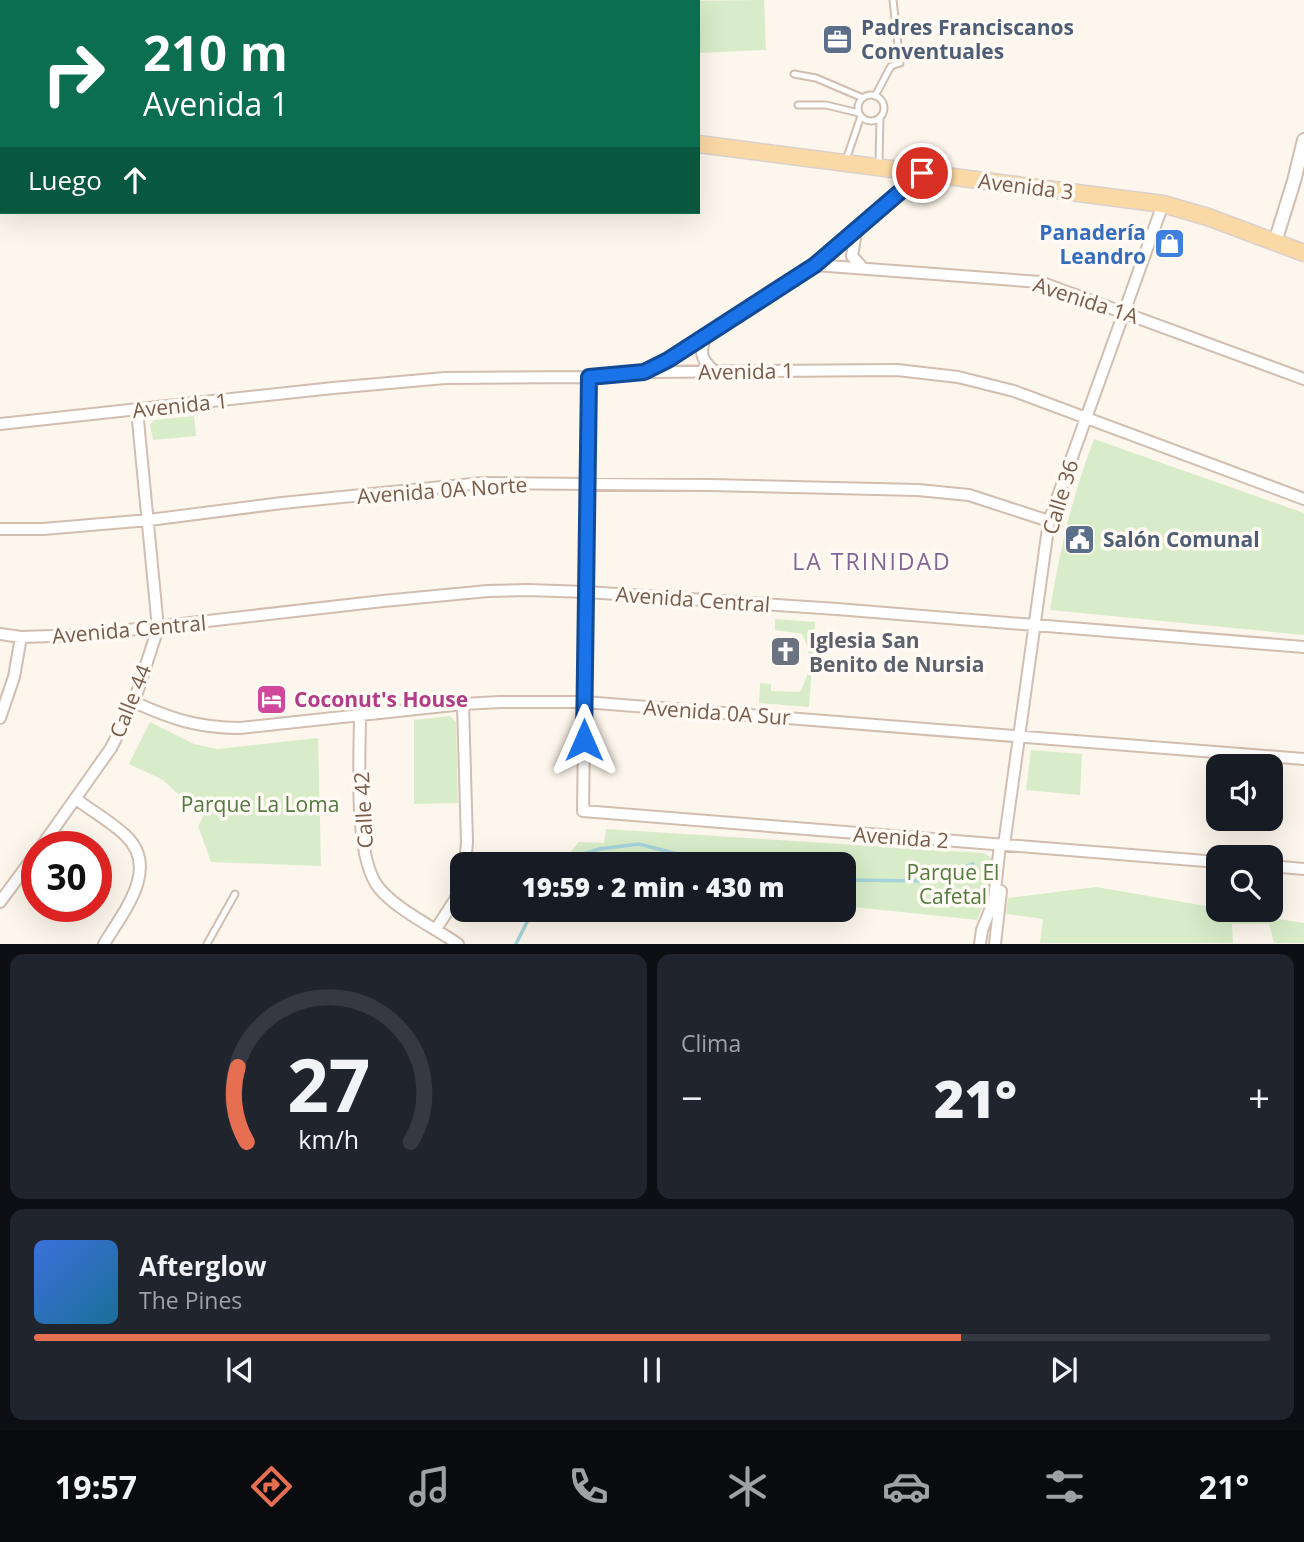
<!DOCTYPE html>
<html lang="es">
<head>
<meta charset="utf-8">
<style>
	body { margin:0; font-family:"Open Sans",sans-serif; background:#20242c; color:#f1f3f6; height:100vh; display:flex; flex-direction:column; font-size:26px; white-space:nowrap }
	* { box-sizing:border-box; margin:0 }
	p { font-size:23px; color:#9ea1a6 }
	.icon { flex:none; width:38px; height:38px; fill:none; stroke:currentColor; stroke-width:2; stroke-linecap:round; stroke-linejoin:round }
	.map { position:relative; height:944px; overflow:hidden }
	.side { display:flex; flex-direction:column; gap:10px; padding:10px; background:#0d0f14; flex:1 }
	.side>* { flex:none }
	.top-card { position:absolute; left:0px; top:0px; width:700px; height:214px; box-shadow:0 7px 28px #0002; background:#0b6e4f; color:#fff; overflow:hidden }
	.controls { position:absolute; left:1206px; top:754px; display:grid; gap:14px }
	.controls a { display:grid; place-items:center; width:77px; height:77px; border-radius:14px; background:#171b24; box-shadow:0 7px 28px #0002; font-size:35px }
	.speed { position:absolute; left:21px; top:831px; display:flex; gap:14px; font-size:35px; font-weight:700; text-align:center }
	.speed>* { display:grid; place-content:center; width:91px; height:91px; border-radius:50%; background:#171b24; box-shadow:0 7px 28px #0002; line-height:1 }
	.speed .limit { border:10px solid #d22; background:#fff; color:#111 }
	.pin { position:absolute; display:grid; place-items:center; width:60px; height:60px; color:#fff; margin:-30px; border:4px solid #fff; border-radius:50%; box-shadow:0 2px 7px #0007 }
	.me { position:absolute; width:77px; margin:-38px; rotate:0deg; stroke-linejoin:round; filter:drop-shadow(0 0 5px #0008) }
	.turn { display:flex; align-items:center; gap:24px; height:147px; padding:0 28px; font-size:32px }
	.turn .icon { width:91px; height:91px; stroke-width:2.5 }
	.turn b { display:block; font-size:49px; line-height:60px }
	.then { display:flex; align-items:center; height:66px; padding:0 28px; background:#0003; gap:14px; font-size:26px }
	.big { font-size:52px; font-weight:800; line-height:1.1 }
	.side .widget { flex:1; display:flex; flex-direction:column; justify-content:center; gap:10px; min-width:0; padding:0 24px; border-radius:14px; background:#20242c }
	.side .dial { align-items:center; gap:0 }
	.dial svg { height:182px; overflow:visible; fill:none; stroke:#363941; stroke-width:7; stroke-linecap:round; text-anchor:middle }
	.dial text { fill:#f1f3f6; stroke:none }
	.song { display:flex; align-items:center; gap:21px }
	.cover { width:84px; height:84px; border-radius:10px; background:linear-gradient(135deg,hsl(220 70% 55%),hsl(200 70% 35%)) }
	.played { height:7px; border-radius:4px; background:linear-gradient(90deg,#e76f51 75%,#363941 75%) }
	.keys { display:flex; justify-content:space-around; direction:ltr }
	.heat { display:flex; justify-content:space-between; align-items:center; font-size:38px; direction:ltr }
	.side .tiles { flex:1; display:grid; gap:10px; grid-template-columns:1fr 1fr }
	.widget:last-child { grid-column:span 2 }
	.trip { position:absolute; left:450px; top:852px; width:406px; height:70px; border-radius:14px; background:#171b24; box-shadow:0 7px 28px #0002; font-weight:800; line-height:70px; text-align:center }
	.menu { display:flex; height:112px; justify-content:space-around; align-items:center; background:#090b0e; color:#9ea1a6 }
	.menu .icon { width:49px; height:49px }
	.menu .current { color:#e76f51 }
	.menu b { font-size:32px; color:#f1f3f6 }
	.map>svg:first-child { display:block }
	.green { fill:#d8ecc9 }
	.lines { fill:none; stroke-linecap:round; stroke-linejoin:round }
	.stream { stroke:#a5d3da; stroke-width:3.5 }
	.service-casing { stroke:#d1beb0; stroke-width:9 }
	.minor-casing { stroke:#d1beb0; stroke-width:14 }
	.tertiary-casing { stroke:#d1beb0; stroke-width:16 }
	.primary-casing { stroke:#dad1cd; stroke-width:19 }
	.service { stroke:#fff; stroke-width:5 }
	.minor { stroke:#fff; stroke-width:10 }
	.tertiary { stroke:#fff; stroke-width:12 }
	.primary { stroke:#fbd9a5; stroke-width:16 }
	.route-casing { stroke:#114b97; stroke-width:18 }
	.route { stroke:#1a73e8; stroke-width:12 }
	.labels { text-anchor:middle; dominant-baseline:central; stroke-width:7; stroke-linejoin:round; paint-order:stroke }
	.service-label { font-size:21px; font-weight:bold; fill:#4e5e75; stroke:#fffaf3; text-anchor:start }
	.street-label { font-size:21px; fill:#7a5c4d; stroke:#fffaf3 }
	.shop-label { font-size:21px; font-weight:bold; fill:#366cbe; stroke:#fffaf3; text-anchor:end }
	.worship-label { font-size:21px; font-weight:bold; fill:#5b616d; stroke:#fffaf3; text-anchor:start }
	.hotel-label { font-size:21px; font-weight:bold; fill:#b23c85; stroke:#fffaf3; text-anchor:start }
	.park-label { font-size:21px; fill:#537a41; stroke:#fffaf3 }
	.neighbourhood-label { font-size:23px; letter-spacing:2px; fill:#846695; stroke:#fffaf3 }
</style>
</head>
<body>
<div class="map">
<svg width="1304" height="944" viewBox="0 0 1304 944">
	<rect width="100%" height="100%" fill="#fdf6ec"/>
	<path class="green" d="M 764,0 L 766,50 L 698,53 L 698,2 L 673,1 Z
		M 194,416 L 196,436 L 153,440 L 150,425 L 154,420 Z
		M 1094,439 L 1304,513 L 1304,635 L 1050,610 C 1060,549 1072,497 1094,439 Z
		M 775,619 L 815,622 L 809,707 L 759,703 L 760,683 L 771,684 L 771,691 L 800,692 C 811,671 813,655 802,634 L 775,630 Z
		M 450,716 L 456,722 L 458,803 L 414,804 L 414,720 Z
		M 150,722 L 194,744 L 217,749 L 318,738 L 321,866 L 211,862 L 198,826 L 203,817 L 163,780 L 129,764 Z
		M 1031,750 L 1082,754 L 1080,795 L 1026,790 Z
		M 606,829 L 984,853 L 993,859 L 989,892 L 977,920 L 844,906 L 844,864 L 560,864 L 579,842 L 604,843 Z
		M 1096,887 L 1218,908 L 1218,910 L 1304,923 L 1304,943 L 1274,943 L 1269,924 L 1232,924 L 1233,943 L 1040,943 L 1043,919 L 1006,914 L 1008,898 Z"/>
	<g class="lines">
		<path class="stream" d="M 561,864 L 565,860 L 599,849 L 639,844 L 716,864
			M 844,880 L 925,881 L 973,864
			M 516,944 L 533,910"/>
		<defs>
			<path id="service" d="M 794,74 L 816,78 L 863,98
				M858 108a13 13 0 1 1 26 0a13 13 0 1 1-26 0Z
				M 875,96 L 891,66 L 900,63 L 893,0
				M 798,105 L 826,105 L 859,113
				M 846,160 L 861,116
				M 879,164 L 880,117
				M 207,944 L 235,894"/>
			<path id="minor" d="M 7,2 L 7,0
				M 0,32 L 2,24
				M 856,232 L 852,256 L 863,268
				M 815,265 L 1040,282 L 1304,379
				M 706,336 C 699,353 701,359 714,371
				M 646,371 L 668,360 L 815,265 L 922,173
				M 589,377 L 583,811 L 1218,862
				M 0,424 L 333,388 L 445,378 L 589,377 L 644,372 L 897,370 L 958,377 L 1014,391 L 1304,499
				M 0,529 L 43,529 L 149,520 L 282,503 L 482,483 L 709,485 L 918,490 L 969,495 L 1049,521
				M 0,634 L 21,637 L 84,635 L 383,601 L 488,591 L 527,590 L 587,592 L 837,609 L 1304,647
				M 134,702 C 171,719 199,728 240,728 L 463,704 L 500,702 L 584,702 L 1304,759
				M 463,704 L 467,842 L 465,864
				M 360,715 C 360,758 353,856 379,888 C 397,910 435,928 458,944
				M 0,718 L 14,677 L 21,637
				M 76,799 C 92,811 111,822 125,835 C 161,868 123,912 104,944
				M 1004,845 L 1049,521 L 1163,204
				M 41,847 L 111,748 L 134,702 L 158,628 L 137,410
				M 1270,866 L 1304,869
				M 0,902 L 37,852
				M 436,929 L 456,898 L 462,880
				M 980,944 L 982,930 L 994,900 L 1000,844
				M 995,944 L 1001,891"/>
			<path id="tertiary" d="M 1275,242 L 1294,181 L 1304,140"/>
			<path id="primary" d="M 698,144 L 1163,204 L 1208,217 L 1304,253
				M 0,168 L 2,168"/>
		</defs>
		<use href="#service" class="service-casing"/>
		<use href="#minor" class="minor-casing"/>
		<use href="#tertiary" class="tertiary-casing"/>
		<use href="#primary" class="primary-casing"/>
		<use href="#service" class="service"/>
		<use href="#minor" class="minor"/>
		<use href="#tertiary" class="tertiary"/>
		<use href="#primary" class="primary"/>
	</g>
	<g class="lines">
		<defs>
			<path id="route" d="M 584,740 L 589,377 L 644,372 L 668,360 L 815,265 L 922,173"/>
		</defs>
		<use href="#route" class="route-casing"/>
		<use href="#route" class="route"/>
	</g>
	<defs>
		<symbol id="office-square" viewBox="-11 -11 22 22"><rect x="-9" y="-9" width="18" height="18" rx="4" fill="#5c6f8a" stroke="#fffaf3"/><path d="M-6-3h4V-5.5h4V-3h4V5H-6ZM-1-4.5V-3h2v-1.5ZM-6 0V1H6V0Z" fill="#fff"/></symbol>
		<symbol id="shop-square" viewBox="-11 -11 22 22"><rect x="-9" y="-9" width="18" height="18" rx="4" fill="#3f7fe0" stroke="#fffaf3"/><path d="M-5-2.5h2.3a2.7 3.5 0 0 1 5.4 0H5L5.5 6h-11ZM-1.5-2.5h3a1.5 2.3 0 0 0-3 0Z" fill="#fff"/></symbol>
		<symbol id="civic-square" viewBox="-11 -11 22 22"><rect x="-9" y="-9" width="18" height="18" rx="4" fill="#5c6f8a" stroke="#fffaf3"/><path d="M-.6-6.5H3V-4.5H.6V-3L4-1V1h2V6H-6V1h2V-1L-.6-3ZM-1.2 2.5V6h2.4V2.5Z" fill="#fff"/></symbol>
		<symbol id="church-square" viewBox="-11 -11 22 22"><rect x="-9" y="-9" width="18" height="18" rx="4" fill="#6b7280" stroke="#fffaf3"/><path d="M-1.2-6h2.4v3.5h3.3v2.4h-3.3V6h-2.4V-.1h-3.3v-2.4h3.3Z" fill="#fff"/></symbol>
		<symbol id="hotel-square" viewBox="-11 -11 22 22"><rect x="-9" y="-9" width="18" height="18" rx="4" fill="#d1479c" stroke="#fffaf3"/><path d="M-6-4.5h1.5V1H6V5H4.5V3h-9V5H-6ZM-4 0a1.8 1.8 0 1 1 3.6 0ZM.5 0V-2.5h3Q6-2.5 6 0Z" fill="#fff"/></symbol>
	</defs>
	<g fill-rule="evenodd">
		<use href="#office-square" x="820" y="22" width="35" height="35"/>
		<use href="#shop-square" x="1152" y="226" width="35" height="35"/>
		<use href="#civic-square" x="1062" y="522" width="35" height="35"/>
		<use href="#church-square" x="768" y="634" width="35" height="35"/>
		<use href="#hotel-square" x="254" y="682" width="35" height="35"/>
	</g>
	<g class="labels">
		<g class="service-label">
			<text x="861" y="27">Padres Franciscanos<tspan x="861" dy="24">Conventuales</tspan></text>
			<text x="1103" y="539">Salón Comunal</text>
		</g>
		<g class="street-label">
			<text transform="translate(1026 186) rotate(7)">Avenida 3</text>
			<text transform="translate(1086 300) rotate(18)">Avenida 1A</text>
			<text transform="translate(746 371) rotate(-1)">Avenida 1</text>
			<text transform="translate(180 405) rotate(-6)">Avenida 1</text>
			<text transform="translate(442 490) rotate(-4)">Avenida 0A Norte</text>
			<text transform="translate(1060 497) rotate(-73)">Calle 36</text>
			<text transform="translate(693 599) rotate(4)">Avenida Central</text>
			<text transform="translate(129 629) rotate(-5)">Avenida Central</text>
			<text transform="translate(130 701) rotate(-68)">Calle 44</text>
			<text transform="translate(717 712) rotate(4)">Avenida 0A Sur</text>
			<text transform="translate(363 810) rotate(-93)">Calle 42</text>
			<text transform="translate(901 837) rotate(4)">Avenida 2</text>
		</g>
		<g class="shop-label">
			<text x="1146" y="232">Panadería<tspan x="1146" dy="24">Leandro</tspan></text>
		</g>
		<g class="worship-label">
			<text x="809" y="640">Iglesia San<tspan x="809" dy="24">Benito de Nursia</tspan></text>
		</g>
		<g class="hotel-label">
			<text x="294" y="699">Coconut's House</text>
		</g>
		<g class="park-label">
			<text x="260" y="804">Parque La Loma</text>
			<text x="953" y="872">Parque El<tspan x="953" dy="24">Cafetal</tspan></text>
		</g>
		<g class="neighbourhood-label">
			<text x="872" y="561">LA TRINIDAD</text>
		</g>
	</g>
</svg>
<div class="controls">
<a><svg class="icon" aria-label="sound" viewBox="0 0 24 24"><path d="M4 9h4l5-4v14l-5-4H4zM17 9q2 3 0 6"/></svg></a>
<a><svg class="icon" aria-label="search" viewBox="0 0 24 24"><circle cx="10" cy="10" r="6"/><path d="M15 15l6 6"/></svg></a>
</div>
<div class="speed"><div class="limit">30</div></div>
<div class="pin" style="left:922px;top:173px;background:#d93025"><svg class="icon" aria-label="arrive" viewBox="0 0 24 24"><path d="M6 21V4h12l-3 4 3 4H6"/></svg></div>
<svg class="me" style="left:584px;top:740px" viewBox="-20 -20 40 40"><path d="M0-17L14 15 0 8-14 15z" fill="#1a73e8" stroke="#fff" stroke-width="4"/></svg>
<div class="trip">19:59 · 2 min · 430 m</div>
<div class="top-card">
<div class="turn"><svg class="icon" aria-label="right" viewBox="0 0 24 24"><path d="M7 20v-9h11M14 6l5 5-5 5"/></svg><div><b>210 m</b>Avenida 1</div></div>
<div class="then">Luego<svg class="icon" aria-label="ahead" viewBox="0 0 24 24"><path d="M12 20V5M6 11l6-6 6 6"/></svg></div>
</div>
</div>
<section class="side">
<div class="tiles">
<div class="widget dial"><svg viewBox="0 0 100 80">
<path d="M14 69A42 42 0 1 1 86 69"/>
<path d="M14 69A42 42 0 0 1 10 36" stroke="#e76f51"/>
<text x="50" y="56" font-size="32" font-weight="700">27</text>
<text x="50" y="72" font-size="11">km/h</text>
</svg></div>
<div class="widget"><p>Clima</p>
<div class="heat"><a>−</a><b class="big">21°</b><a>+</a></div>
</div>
<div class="widget">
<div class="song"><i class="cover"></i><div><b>Afterglow</b><p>The Pines</p></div></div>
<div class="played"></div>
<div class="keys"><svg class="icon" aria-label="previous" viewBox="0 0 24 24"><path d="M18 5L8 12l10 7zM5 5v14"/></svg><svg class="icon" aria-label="pause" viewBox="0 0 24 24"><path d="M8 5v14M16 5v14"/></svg><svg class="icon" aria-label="next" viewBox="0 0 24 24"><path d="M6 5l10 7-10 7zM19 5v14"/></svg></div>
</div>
</div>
</section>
<nav class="menu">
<b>19:57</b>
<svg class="icon current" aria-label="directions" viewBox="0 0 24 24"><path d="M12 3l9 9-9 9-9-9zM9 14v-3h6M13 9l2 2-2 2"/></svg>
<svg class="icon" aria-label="music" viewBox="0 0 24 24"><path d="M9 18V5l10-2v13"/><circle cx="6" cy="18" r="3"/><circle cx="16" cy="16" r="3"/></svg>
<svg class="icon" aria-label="phone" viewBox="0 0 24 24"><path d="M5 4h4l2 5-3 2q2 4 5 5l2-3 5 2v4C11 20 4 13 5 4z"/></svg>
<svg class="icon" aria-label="climate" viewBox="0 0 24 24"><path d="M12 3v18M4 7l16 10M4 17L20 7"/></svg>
<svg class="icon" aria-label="car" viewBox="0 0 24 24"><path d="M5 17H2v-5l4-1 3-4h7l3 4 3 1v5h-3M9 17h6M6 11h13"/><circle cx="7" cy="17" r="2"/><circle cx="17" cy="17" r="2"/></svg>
<svg class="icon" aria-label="filters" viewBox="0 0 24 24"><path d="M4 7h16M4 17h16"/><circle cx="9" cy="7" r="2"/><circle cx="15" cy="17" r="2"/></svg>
<b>21°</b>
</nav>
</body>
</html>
